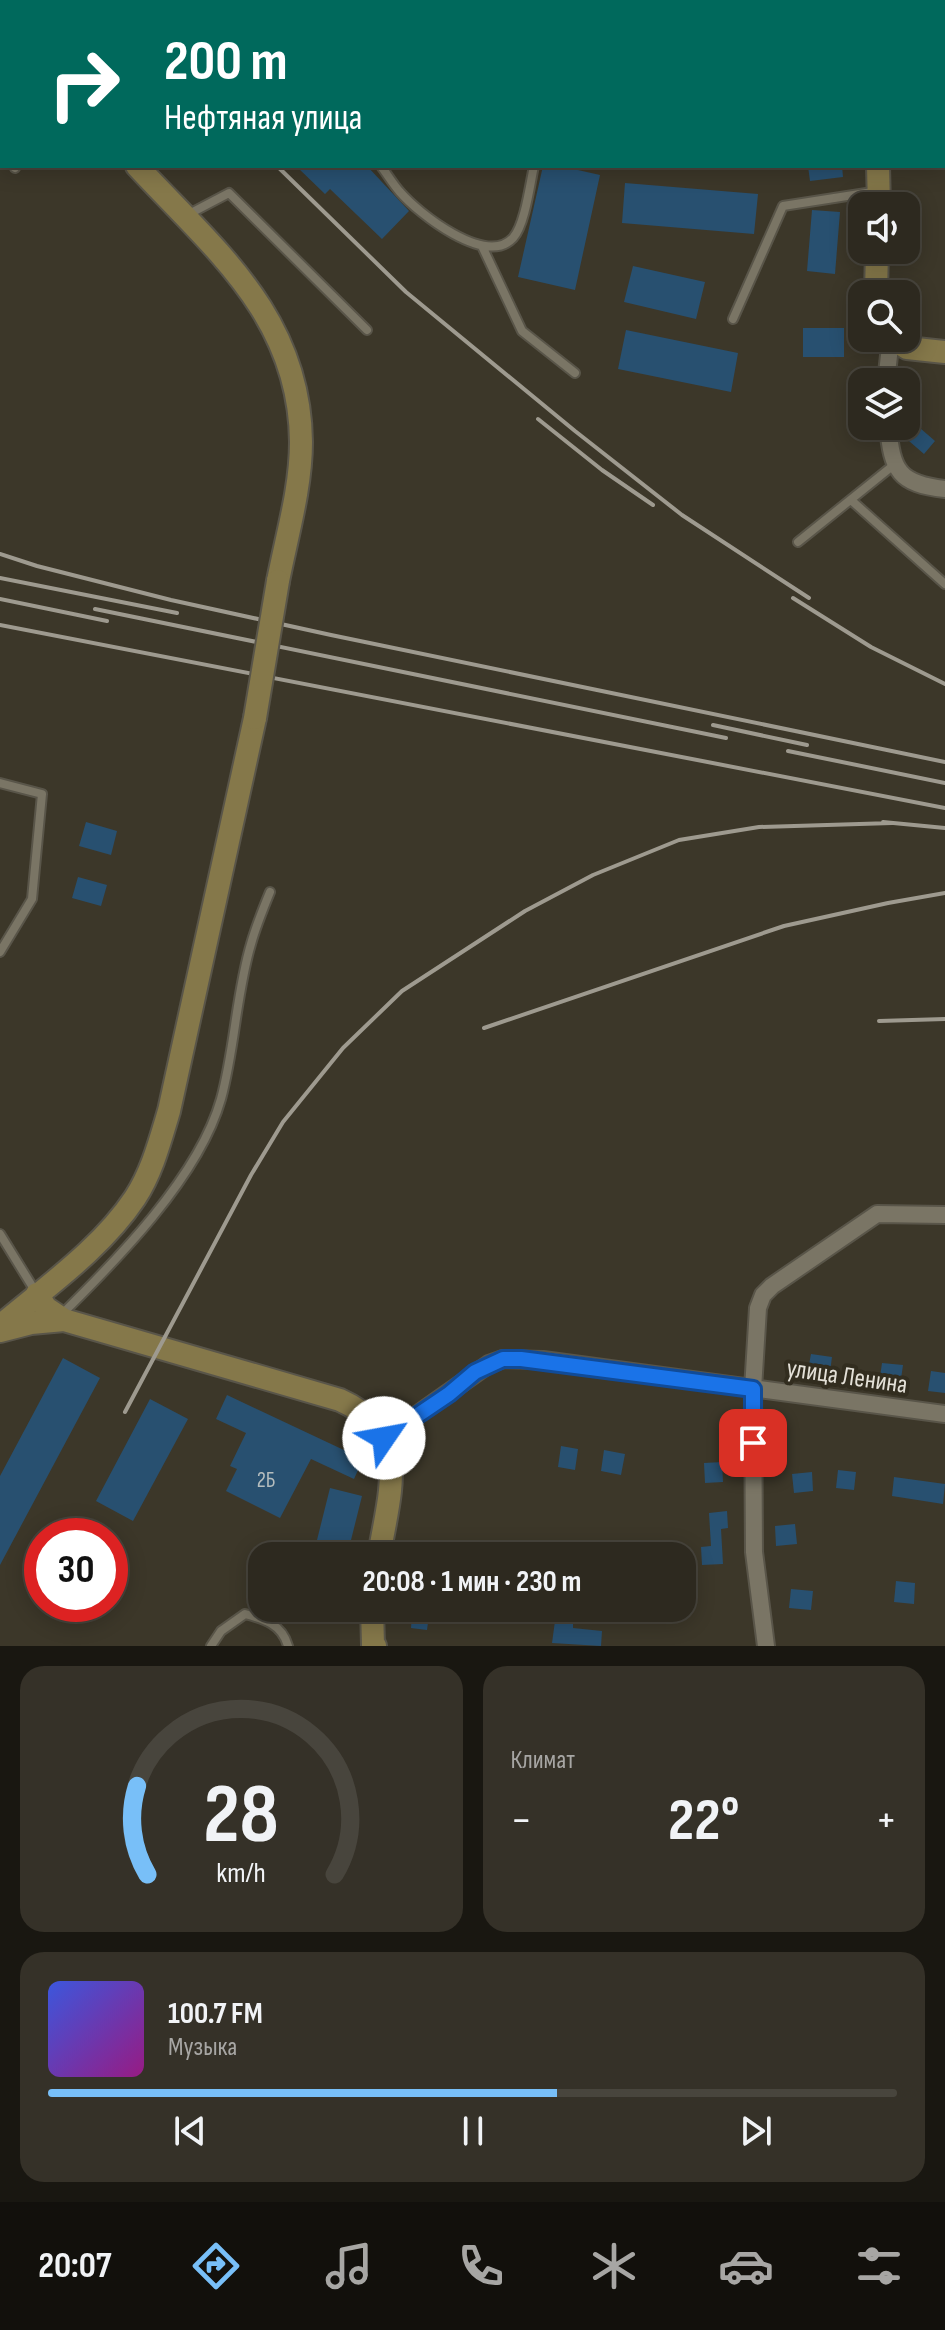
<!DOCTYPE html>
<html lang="ru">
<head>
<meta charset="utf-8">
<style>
	body { margin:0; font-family:"Sofia Sans Condensed",sans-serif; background:#353128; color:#f1f3f6; height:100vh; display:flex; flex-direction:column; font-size:30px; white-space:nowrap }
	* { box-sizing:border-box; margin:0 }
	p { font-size:26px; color:#a7a6a4 }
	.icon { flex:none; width:44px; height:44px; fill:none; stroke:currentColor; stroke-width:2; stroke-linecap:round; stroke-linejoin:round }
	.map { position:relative; height:1646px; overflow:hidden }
	.details { display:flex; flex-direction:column; gap:20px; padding:20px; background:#191711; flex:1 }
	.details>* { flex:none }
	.hud { position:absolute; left:0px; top:0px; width:946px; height:168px; box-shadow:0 4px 20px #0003,0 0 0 2px #48453d; background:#00695c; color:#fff; overflow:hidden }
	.buttons { position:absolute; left:848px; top:192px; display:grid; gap:16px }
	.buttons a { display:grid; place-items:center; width:72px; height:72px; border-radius:16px; background:#2d291f; box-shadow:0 4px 20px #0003,0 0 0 2px #48453d; font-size:40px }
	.speed { position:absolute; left:24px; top:1518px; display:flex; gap:16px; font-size:40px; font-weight:700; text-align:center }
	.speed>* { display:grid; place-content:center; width:104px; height:104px; border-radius:50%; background:#2d291f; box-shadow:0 4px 20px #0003,0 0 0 2px #48453d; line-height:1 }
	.speed .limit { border:12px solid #d22; background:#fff; color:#111 }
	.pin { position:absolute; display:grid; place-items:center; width:68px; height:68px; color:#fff; margin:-34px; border-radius:16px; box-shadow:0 4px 12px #0006 }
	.me { position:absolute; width:88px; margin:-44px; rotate:57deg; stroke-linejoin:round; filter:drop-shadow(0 0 6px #0008) }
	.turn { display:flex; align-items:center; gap:28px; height:168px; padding:0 32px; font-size:36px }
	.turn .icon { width:104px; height:104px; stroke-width:2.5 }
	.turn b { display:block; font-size:56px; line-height:68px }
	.big { font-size:60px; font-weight:700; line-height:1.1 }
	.details .widget { flex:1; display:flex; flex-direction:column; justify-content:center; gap:12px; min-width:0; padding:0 28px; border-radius:24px; background:#353128 }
	.details .dial { align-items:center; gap:0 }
	.dial svg { height:208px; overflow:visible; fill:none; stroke:#48453d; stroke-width:7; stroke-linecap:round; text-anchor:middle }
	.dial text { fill:#f1f3f6; stroke:none }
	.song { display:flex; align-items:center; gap:24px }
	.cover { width:96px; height:96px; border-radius:12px; background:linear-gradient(135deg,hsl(230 70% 55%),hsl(310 70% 35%)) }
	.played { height:8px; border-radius:4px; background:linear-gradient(90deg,#78bff8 60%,#48453d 60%) }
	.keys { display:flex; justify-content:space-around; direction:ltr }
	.heat { display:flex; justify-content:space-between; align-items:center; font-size:44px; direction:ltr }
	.details .tiles { flex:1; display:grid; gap:20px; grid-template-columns:1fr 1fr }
	.widget:last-child { grid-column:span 2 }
	.trip { position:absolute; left:248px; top:1542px; width:448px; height:80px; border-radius:24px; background:#2d291f; box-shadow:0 4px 20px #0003,0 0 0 2px #48453d; font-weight:700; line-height:80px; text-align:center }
	.tab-bar { display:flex; height:128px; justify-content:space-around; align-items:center; background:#12100c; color:#a7a6a4 }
	.tab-bar .icon { width:56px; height:56px }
	.tab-bar .selected { color:#78bff8 }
	.tab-bar b { font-size:36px; color:#f1f3f6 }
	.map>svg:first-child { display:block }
	.building { fill:#285070 }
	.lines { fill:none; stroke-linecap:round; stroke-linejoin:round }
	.lane-casing { stroke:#595549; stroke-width:12 }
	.street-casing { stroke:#595549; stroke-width:20 }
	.secondary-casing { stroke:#595549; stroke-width:26 }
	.lane { stroke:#7a7565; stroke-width:8 }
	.street { stroke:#7a7565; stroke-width:16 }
	.secondary { stroke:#85784a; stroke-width:22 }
	.rail { stroke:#9e9a8f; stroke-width:4 }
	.secondary-bridge-casing { stroke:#595549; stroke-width:26; stroke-linecap:butt }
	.secondary-bridge { stroke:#85784a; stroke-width:22 }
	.route-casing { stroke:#114b97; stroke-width:20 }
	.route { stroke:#1a73e8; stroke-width:14 }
	.labels { text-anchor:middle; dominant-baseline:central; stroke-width:8; stroke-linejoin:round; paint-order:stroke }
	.number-label { font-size:22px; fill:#b5bdbe }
	.street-label { font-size:26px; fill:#e4e1d8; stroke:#322d1f }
</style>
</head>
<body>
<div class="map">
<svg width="945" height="1646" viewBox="0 0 945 1646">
	<rect width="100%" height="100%" fill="#3c3729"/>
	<path class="building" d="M 296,166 L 367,166 L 409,211 L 382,239 L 330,189 L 325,194 Z
		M 543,166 L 560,166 L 600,175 L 575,290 L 518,277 Z
		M 808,166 L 842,166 L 843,177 L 810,181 Z
		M 625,183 L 758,194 L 754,234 L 622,223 Z
		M 812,210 L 840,212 L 835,274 L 807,271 Z
		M 633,266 L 705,282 L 696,319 L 624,302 Z
		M 803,328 L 844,328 L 844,357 L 803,357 Z
		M 626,330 L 738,353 L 731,392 L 618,369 Z
		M 920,428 L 935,441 L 924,454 L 909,441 Z
		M 86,822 L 117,831 L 111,855 L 79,846 Z
		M 78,877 L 107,885 L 101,906 L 72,898 Z
		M 811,1354 L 832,1357 L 829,1379 L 807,1375 Z
		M 63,1358 L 100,1378 L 0,1565 L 0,1476 Z
		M 882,1363 L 903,1365 L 900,1386 L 879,1384 Z
		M 931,1371 L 945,1373 L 945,1393 L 928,1391 Z
		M 227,1395 L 363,1459 L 354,1479 L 311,1459 L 280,1518 L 226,1491 L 237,1469 L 230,1466 L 246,1433 L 216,1419 Z
		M 150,1399 L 188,1419 L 133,1521 L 96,1501 Z
		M 561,1446 L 578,1449 L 575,1470 L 558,1467 Z
		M 604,1450 L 625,1454 L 621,1475 L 601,1471 Z
		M 722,1462 L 723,1482 L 705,1483 L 704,1463 Z
		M 838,1470 L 856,1472 L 854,1490 L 836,1488 Z
		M 812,1472 L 813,1491 L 794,1493 L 792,1474 Z
		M 894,1477 L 945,1484 L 943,1504 L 892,1496 Z
		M 330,1488 L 362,1496 L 347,1556 L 313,1556 Z
		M 727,1511 L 728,1528 L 721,1529 L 723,1564 L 702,1565 L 701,1547 L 711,1546 L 709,1513 Z
		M 795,1524 L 797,1544 L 776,1546 L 775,1526 Z
		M 896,1581 L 915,1583 L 914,1604 L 894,1602 Z
		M 791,1589 L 813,1591 L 811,1610 L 789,1608 Z
		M 412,1614 L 429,1615 L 427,1630 L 411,1628 Z
		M 555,1621 L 573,1623 L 573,1628 L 602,1631 L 601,1646 L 552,1643 Z"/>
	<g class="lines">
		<defs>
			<path id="lane" d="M 540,2 L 541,0
				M 381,166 C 387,174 393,184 400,192 C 418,213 486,267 513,238 C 525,225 530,184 534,166
				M 15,168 L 16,166
				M 189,214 L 229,193 L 367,330
				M 482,246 L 522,331 L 575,373
				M 733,319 L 783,206 L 879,191
				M 851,500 L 945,584
				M 798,542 L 895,464
				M 0,783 L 42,794 L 32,899 L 0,952
				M 0,1234 L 37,1294
				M 59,1317 C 116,1261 199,1177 221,1099 C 235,1048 236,994 251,944 C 256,926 263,909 270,892
				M 211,1646 L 221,1631 L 245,1614 C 264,1619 282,1624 288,1646"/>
			<path id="street" d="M 944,10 L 945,10
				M 886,382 L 891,338
				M 888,426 C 892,471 899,484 945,489
				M 384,1438 L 489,1364 L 503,1359 L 543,1360 L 945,1414
				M 766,1646 L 754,1552 L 753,1389 L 758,1308 L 763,1295 L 772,1286 L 877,1214 L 945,1215"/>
			<path id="secondary" d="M 818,0 L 820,2
				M 0,20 L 2,22
				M 137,166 C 215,250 300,317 301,442 C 301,488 287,535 278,581
				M 878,166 L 879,206
				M 876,294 L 877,250
				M 892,338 L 907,348 L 945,352
				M 37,1294 L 46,1308 L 64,1320 L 340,1400 C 413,1433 389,1493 379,1556
				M 0,1326 C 46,1287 101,1249 135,1198 C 152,1172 160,1141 169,1111 L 255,718
				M 0,1331 L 31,1323 L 64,1320
				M 372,1608 L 373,1645 L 375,1646"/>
		</defs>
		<use href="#lane" class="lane-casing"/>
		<use href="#street" class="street-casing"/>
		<use href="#secondary" class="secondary-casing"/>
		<use href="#lane" class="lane"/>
		<use href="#street" class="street"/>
		<use href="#secondary" class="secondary"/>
		<path class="rail" d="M 277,166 L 406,292 L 575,431 L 682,515 L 809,598
			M 538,419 L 602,470 L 653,505
			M 0,554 L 37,566 L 171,600 L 331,635 L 945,762
			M 0,578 L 177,613
			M 793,598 L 871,647 L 945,684
			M 0,599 L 107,621
			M 95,609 L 726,738
			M 0,625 L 945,808
			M 713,725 L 807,745
			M 788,751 L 945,783
			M 883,822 L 945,828
			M 879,1021 L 945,1019
			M 484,1028 L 784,926 L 888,903 L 945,893
			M 125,1412 L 251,1175 L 283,1122 L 343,1048 L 402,991 L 525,911 L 593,875 L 679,840 L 759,827 L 892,823"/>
		<defs>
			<path id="secondary-bridge" d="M 255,718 L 278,581"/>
		</defs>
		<use href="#secondary-bridge" class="secondary-bridge-casing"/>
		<use href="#secondary-bridge" class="secondary-bridge"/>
	</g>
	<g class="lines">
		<defs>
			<path id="route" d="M 384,1438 L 449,1394 L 475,1372 L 503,1359 L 521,1359 L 753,1389 L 753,1443"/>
		</defs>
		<use href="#route" class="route-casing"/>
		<use href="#route" class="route"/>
	</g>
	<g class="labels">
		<g class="number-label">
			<text x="266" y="1480">2Б</text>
		</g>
		<g class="street-label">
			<text transform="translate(847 1377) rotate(8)">улица Ленина</text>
		</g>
	</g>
</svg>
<div class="buttons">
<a><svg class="icon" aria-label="sound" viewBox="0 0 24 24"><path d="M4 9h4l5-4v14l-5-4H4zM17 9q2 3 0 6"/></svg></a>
<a><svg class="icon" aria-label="search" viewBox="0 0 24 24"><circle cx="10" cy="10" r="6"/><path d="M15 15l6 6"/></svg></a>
<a><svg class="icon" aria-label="layers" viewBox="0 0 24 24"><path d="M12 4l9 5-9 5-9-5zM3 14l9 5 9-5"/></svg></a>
</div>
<div class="speed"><div class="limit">30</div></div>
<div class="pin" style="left:753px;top:1443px;background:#d93025"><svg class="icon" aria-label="arrive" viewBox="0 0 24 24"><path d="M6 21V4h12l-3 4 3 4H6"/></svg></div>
<svg class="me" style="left:384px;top:1438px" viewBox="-20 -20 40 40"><circle r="19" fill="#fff"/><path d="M0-13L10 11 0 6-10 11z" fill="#1a73e8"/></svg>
<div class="trip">20:08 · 1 мин · 230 m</div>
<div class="hud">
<div class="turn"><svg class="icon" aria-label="right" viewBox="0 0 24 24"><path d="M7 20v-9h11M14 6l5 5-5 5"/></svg><div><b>200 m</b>Нефтяная улица</div></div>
</div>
</div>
<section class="details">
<div class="tiles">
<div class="widget dial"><svg viewBox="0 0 100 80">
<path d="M14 69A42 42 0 1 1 86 69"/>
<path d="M14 69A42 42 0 0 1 10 35" stroke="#78bff8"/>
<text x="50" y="56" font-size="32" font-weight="700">28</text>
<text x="50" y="72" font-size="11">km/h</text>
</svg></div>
<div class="widget"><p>Климат</p>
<div class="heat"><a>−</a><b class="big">22°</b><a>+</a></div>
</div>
<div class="widget">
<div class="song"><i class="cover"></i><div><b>100.7 FM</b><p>Музыка</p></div></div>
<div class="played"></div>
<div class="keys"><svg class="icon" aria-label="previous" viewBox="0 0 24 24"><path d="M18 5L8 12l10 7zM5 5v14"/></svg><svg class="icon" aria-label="pause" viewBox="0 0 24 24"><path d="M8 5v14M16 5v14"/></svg><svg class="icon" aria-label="next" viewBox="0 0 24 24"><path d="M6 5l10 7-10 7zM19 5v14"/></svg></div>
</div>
</div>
</section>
<nav class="tab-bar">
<b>20:07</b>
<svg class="icon selected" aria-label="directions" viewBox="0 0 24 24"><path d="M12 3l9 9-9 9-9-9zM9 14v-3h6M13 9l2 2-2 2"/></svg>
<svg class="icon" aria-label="music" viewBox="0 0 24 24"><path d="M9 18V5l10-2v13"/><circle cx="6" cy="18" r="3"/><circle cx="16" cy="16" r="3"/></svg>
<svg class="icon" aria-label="phone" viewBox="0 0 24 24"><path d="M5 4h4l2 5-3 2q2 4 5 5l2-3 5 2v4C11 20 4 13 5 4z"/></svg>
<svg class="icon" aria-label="climate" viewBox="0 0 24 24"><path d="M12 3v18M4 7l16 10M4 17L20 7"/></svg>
<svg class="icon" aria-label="car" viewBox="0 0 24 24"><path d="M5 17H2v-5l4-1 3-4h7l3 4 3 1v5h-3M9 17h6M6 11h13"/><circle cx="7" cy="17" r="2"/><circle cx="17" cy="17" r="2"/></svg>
<svg class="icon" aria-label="filters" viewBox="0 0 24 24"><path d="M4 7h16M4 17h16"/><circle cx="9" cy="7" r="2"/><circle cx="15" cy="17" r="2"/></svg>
</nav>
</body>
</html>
